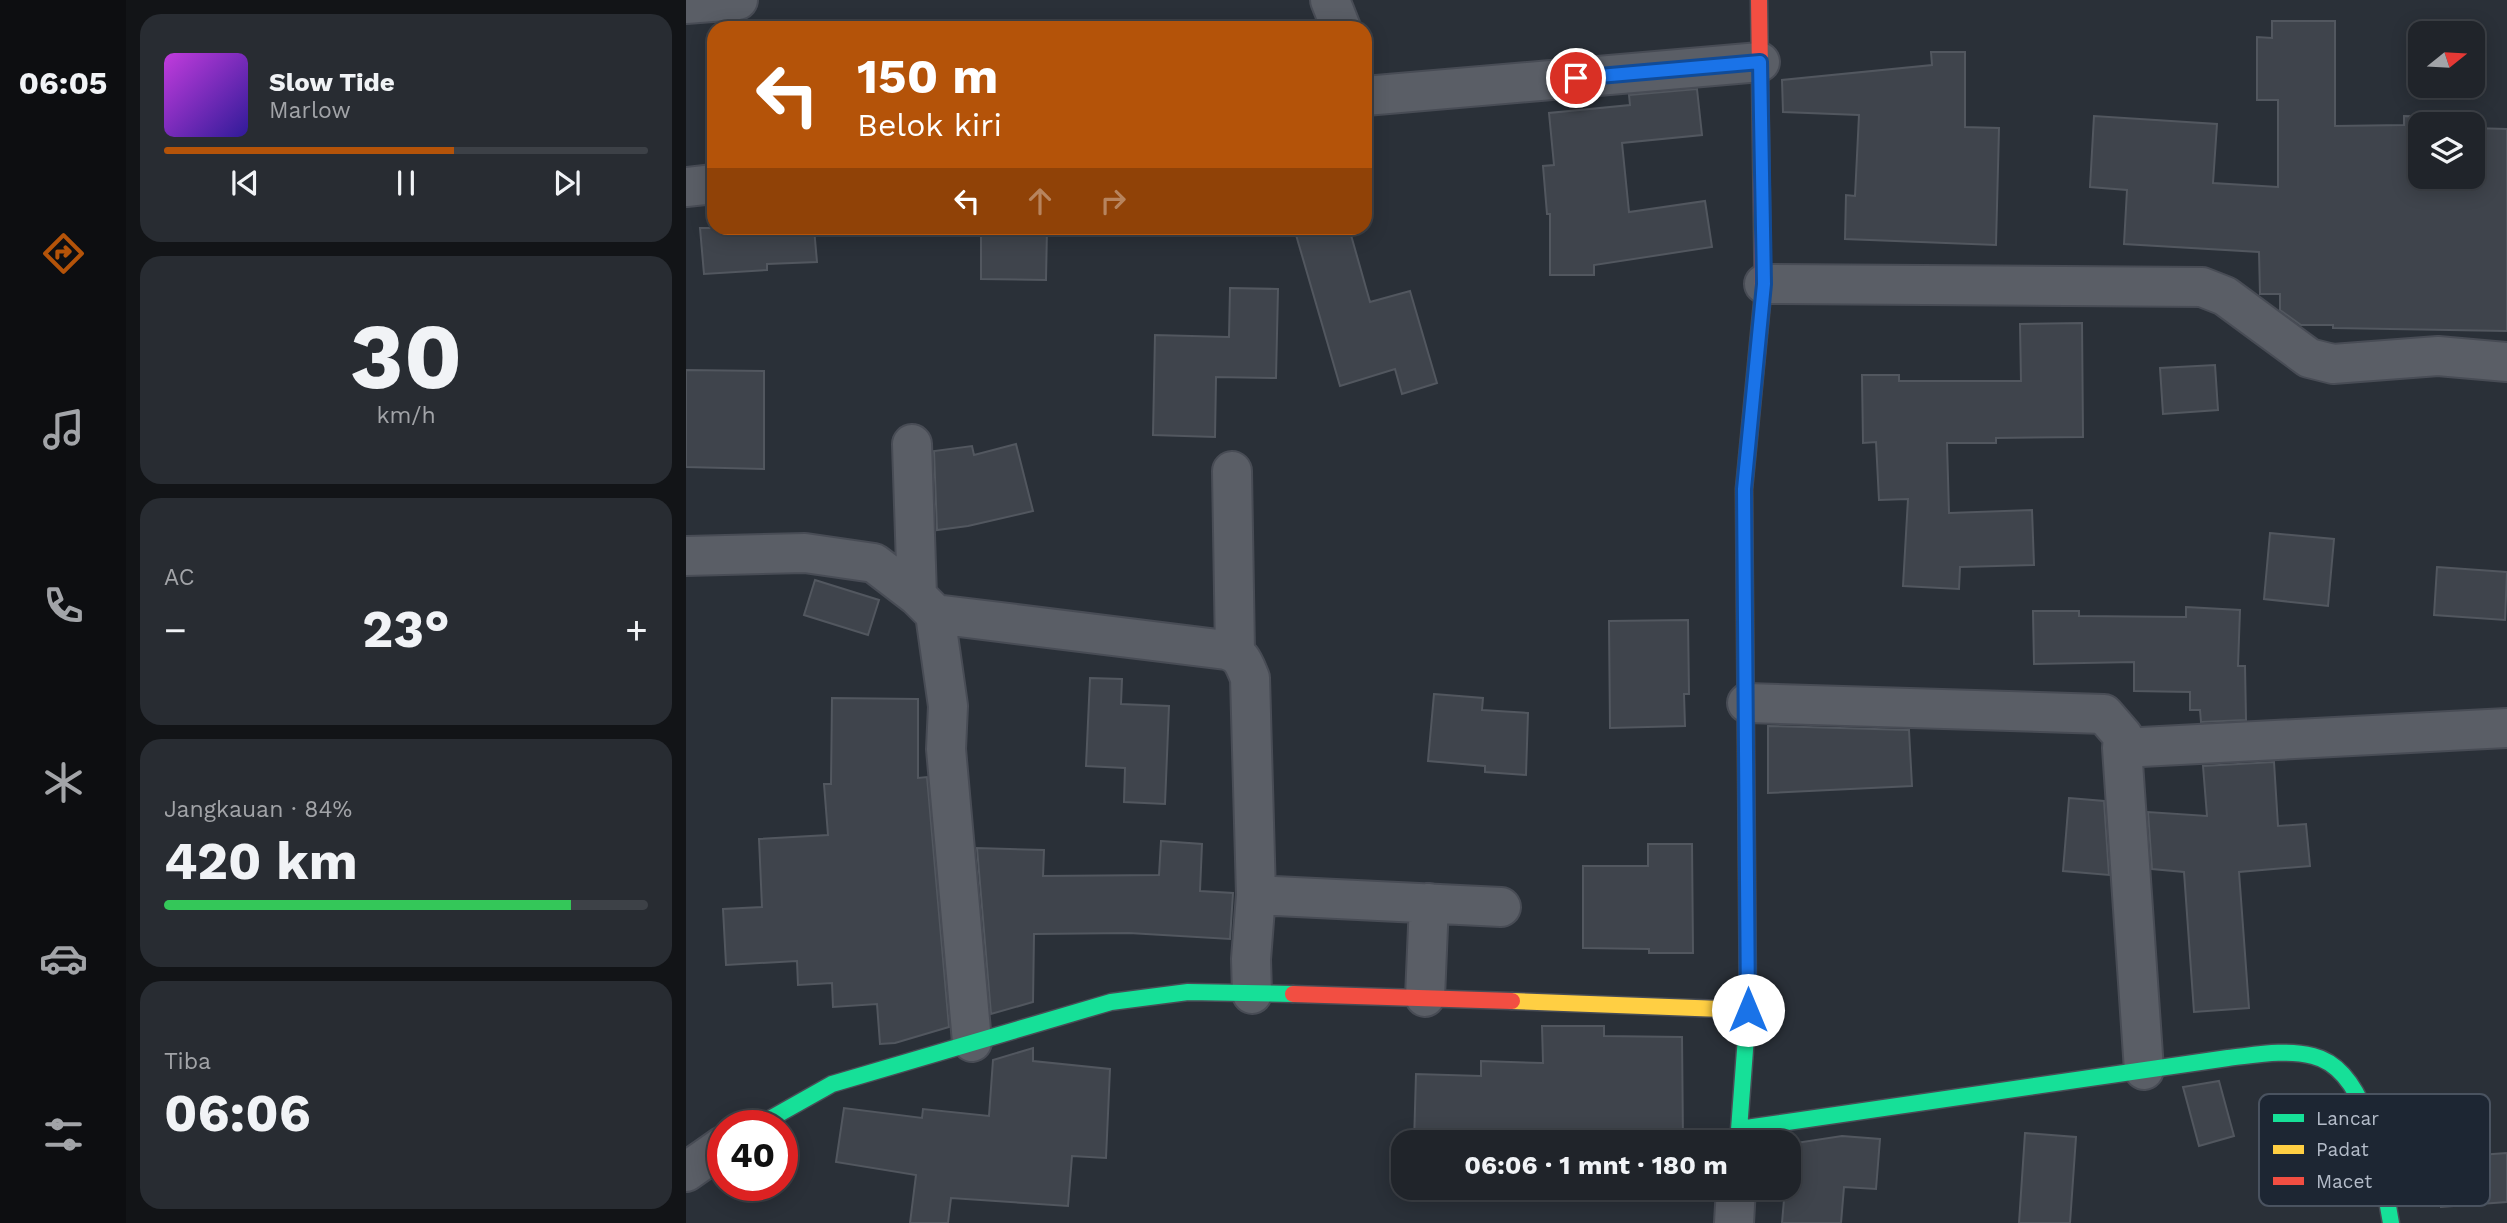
<!DOCTYPE html>
<html lang="id">
<head>
<meta charset="utf-8">
<style>
	body { margin:0; font-family:"Work Sans",sans-serif; background:#282c32; color:#f1f3f6; height:100vh; display:flex; flex-direction:column; font-size:26px; white-space:nowrap }
	* { box-sizing:border-box; margin:0 }
	p { font-size:23px; color:#a2a4a8 }
	.icon { flex:none; width:38px; height:38px; fill:none; stroke:currentColor; stroke-width:2; stroke-linecap:round; stroke-linejoin:round }
	.map { position:relative; flex:1; overflow:hidden }
	.side { display:flex; flex-direction:column; gap:14px; padding:14px; background:#121417; width:560px }
	.side>* { flex:none }
	.hud { position:absolute; left:21px; top:21px; width:665px; height:214px; border-radius:21px; box-shadow:0 4px 18px #0003,0 0 0 2px #3d4147; background:#b45309; color:#fff; overflow:hidden }
	.needle { width:46px; rotate:72deg }
	.buttons { position:absolute; left:1722px; top:21px; display:grid; gap:14px }
	.buttons a { display:grid; place-items:center; width:77px; height:77px; border-radius:14px; background:#20242a; box-shadow:0 4px 18px #0003,0 0 0 2px #3d4147; font-size:35px }
	.speed { position:absolute; left:21px; top:1110px; display:flex; gap:14px; font-size:35px; font-weight:700; text-align:center }
	.speed>* { display:grid; place-content:center; width:91px; height:91px; border-radius:50%; background:#20242a; box-shadow:0 4px 18px #0003,0 0 0 2px #3d4147; line-height:1 }
	.speed .limit { border:10px solid #d22; background:#fff; color:#111 }
	.pin { position:absolute; display:grid; place-items:center; width:60px; height:60px; color:#fff; margin:-30px; border:4px solid #fff; border-radius:50%; box-shadow:0 2px 7px #0007 }
	.me { position:absolute; width:77px; margin:-38px; rotate:0deg; stroke-linejoin:round; filter:drop-shadow(0 0 5px #0008) }
	.turn { display:flex; align-items:center; gap:24px; height:147px; padding:0 35px; font-size:32px }
	.turn .icon { width:91px; height:91px; stroke-width:2.5 }
	.turn b { display:block; font-size:49px; line-height:60px }
	.lanes { display:flex; align-items:center; height:66px; padding:0 35px; background:#0003; justify-content:center; gap:35px; direction:ltr }
	.lanes .off { opacity:.35 }
	.big { font-size:52px; font-weight:700; line-height:1.1 }
	.side .card { flex:1; display:flex; flex-direction:column; justify-content:center; gap:10px; min-width:0; padding:0 24px; border-radius:21px; background:#282c32 }
	.side .dial { align-items:center; gap:0 }
	.dial b { font-size:91px; line-height:1 }
	.song { display:flex; align-items:center; gap:21px }
	.cover { width:84px; height:84px; border-radius:10px; background:linear-gradient(135deg,hsl(290 70% 55%),hsl(250 70% 35%)) }
	.played { height:7px; border-radius:4px; background:linear-gradient(90deg,#b45309 60%,#3d4147 60%) }
	.keys { display:flex; justify-content:space-around; direction:ltr }
	.heat { display:flex; justify-content:space-between; align-items:center; font-size:38px; direction:ltr }
	.charge { height:10px; border-radius:5px; background:linear-gradient(90deg,#34c759 84%,#3d4147 0) }
	.trip { position:absolute; left:705px; top:1130px; width:410px; height:70px; border-radius:21px; background:#20242a; box-shadow:0 4px 18px #0003,0 0 0 2px #3d4147; font-weight:700; line-height:70px; text-align:center }
	main { display:flex; flex:1; min-height:0 }
	.tab-bar { display:flex; flex-direction:column; width:126px; justify-content:space-around; align-items:center; background:#0d0e11; color:#a2a4a8 }
	.tab-bar .icon { width:49px; height:49px }
	.tab-bar .active { color:#b45309 }
	.tab-bar b { font-size:32px; color:#f1f3f6 }
	.map>svg:first-child { display:block }
	.building { fill:#3f444c; stroke:#52575f; stroke-width:2 }
	.lines { fill:none; stroke-linecap:round; stroke-linejoin:round }
	.street-casing { stroke:#484c55; stroke-width:42 }
	.fast-casing { stroke:#484c55; stroke-width:19 }
	.slow-casing { stroke:#484c55; stroke-width:19 }
	.jam-casing { stroke:#484c55; stroke-width:19 }
	.street { stroke:#5a5e66; stroke-width:38 }
	.fast { stroke:#16e098; stroke-width:16 }
	.slow { stroke:#ffcf43; stroke-width:16 }
	.jam { stroke:#f24e42; stroke-width:16 }
	.route-casing { stroke:#114b97; stroke-width:18 }
	.route { stroke:#1a73e8; stroke-width:12 }
	.key { fill:#1d2633; stroke:#4a5360; stroke-width:2 }
	.key-label { font-size:19px; fill:#b4bcc9 }
</style>
</head>
<body>
<main>
<nav class="tab-bar">
<b>06:05</b>
<svg class="icon active" aria-label="directions" viewBox="0 0 24 24"><path d="M12 3l9 9-9 9-9-9zM9 14v-3h6M13 9l2 2-2 2"/></svg>
<svg class="icon" aria-label="music" viewBox="0 0 24 24"><path d="M9 18V5l10-2v13"/><circle cx="6" cy="18" r="3"/><circle cx="16" cy="16" r="3"/></svg>
<svg class="icon" aria-label="phone" viewBox="0 0 24 24"><path d="M5 4h4l2 5-3 2q2 4 5 5l2-3 5 2v4C11 20 4 13 5 4z"/></svg>
<svg class="icon" aria-label="climate" viewBox="0 0 24 24"><path d="M12 3v18M4 7l16 10M4 17L20 7"/></svg>
<svg class="icon" aria-label="car" viewBox="0 0 24 24"><path d="M5 17H2v-5l4-1 3-4h7l3 4 3 1v5h-3M9 17h6M6 11h13"/><circle cx="7" cy="17" r="2"/><circle cx="17" cy="17" r="2"/></svg>
<svg class="icon" aria-label="filters" viewBox="0 0 24 24"><path d="M4 7h16M4 17h16"/><circle cx="9" cy="7" r="2"/><circle cx="15" cy="17" r="2"/></svg>
</nav>
<section class="side">
<div class="card">
<div class="song"><i class="cover"></i><div><b>Slow Tide</b><p>Marlow</p></div></div>
<div class="played"></div>
<div class="keys"><svg class="icon" aria-label="previous" viewBox="0 0 24 24"><path d="M18 5L8 12l10 7zM5 5v14"/></svg><svg class="icon" aria-label="pause" viewBox="0 0 24 24"><path d="M8 5v14M16 5v14"/></svg><svg class="icon" aria-label="next" viewBox="0 0 24 24"><path d="M6 5l10 7-10 7zM19 5v14"/></svg></div>
</div>
<div class="card dial"><b>30</b><p>km/h</p></div>
<div class="card"><p>AC</p>
<div class="heat"><a>−</a><b class="big">23°</b><a>+</a></div>
</div>
<div class="card"><p>Jangkauan · 84%</p><b class="big">420 km</b><div class="charge"></div></div>
<div class="card"><p>Tiba</p><b class="big">06:06</b></div>
</section>
<div class="map">
<svg width="1821" height="1223" viewBox="0 0 1821 1223">
	<rect width="100%" height="100%" fill="#2a3038"/>
	<path class="building" d="M 1586,21 L 1649,21 L 1649,126 L 1718,125 L 1718,116 L 1772,117 L 1772,124 L 1734,124 L 1734,177 L 1787,177 L 1787,128 L 1821,129 L 1821,331 L 1647,328 L 1647,325 L 1615,325 L 1594,310 L 1594,294 L 1574,294 L 1573,252 L 1438,244 L 1441,190 L 1404,187 L 1408,116 L 1531,124 L 1527,183 L 1592,187 L 1592,100 L 1571,100 L 1571,37 L 1586,38 Z
		M 1245,52 L 1279,52 L 1279,127 L 1313,128 L 1310,245 L 1159,239 L 1160,195 L 1169,196 L 1173,115 L 1097,112 L 1096,80 L 1246,65 Z
		M 1011,89 L 1016,135 L 936,143 L 943,212 L 1019,201 L 1026,247 L 908,265 L 908,275 L 864,275 L 864,214 L 861,214 L 857,166 L 868,165 L 863,113 L 944,105 L 943,95 Z
		M 14,228 L 128,228 L 131,262 L 81,264 L 81,270 L 18,274 Z
		M 295,228 L 361,228 L 360,280 L 295,279 Z
		M 608,228 L 663,228 L 684,302 L 724,291 L 751,383 L 716,394 L 709,369 L 654,386 Z
		M 544,288 L 592,289 L 590,378 L 530,377 L 529,437 L 467,435 L 469,335 L 543,337 Z
		M 1396,323 L 1397,437 L 1310,438 L 1310,443 L 1261,443 L 1263,513 L 1346,510 L 1348,565 L 1274,567 L 1273,589 L 1217,586 L 1222,499 L 1193,500 L 1190,442 L 1177,443 L 1176,375 L 1213,375 L 1213,381 L 1335,381 L 1334,324 Z
		M 1529,365 L 1532,410 L 1477,414 L 1474,368 Z
		M 0,370 L 78,371 L 78,469 L 0,467 Z
		M 330,444 L 347,511 L 282,526 L 251,530 L 248,451 L 286,446 L 288,455 Z
		M 1584,533 L 1648,539 L 1642,606 L 1578,599 Z
		M 1751,567 L 1821,572 L 1819,620 L 1748,615 Z
		M 129,580 L 193,600 L 182,635 L 118,615 Z
		M 1500,607 L 1554,610 L 1552,666 L 1559,666 L 1560,720 L 1515,722 L 1514,710 L 1504,710 L 1504,692 L 1448,691 L 1448,662 L 1348,664 L 1347,611 L 1393,611 L 1393,616 L 1500,617 Z
		M 1002,620 L 1003,694 L 998,694 L 999,726 L 924,728 L 923,621 Z
		M 404,678 L 436,679 L 435,704 L 483,706 L 479,804 L 438,802 L 439,768 L 400,766 Z
		M 748,694 L 797,698 L 796,710 L 842,713 L 840,775 L 799,772 L 799,766 L 742,761 Z
		M 146,698 L 232,699 L 232,778 L 241,777 L 263,1027 L 209,1043 L 194,1044 L 191,1004 L 147,1007 L 146,983 L 112,985 L 111,961 L 40,965 L 37,909 L 76,907 L 73,839 L 142,835 L 138,784 L 145,784 Z
		M 1082,726 L 1223,730 L 1226,786 L 1082,793 Z
		M 1588,762 L 1592,826 L 1620,824 L 1624,866 L 1553,872 L 1563,1008 L 1508,1012 L 1498,872 L 1466,869 L 1462,812 L 1521,816 L 1517,766 Z
		M 1383,798 L 1418,801 L 1423,875 L 1377,871 Z
		M 475,841 L 516,844 L 514,891 L 547,893 L 544,939 L 443,933 L 348,934 L 347,1002 L 305,1014 L 291,848 L 358,850 L 357,876 L 473,875 Z
		M 962,844 L 1006,844 L 1007,953 L 963,953 L 963,949 L 897,948 L 897,866 L 962,866 Z
		M 856,1026 L 918,1026 L 918,1036 L 996,1037 L 997,1143 L 957,1143 L 957,1134 L 857,1135 L 783,1131 L 783,1143 L 728,1143 L 730,1074 L 795,1076 L 795,1061 L 857,1063 Z
		M 347,1048 L 347,1061 L 424,1069 L 420,1158 L 386,1156 L 382,1206 L 265,1198 L 262,1223 L 224,1223 L 230,1175 L 150,1162 L 158,1108 L 236,1118 L 237,1109 L 303,1116 L 307,1060 Z
		M 1533,1081 L 1548,1136 L 1513,1146 L 1497,1087 Z
		M 1339,1133 L 1390,1137 L 1384,1223 L 1333,1223 Z
		M 1156,1136 L 1194,1139 L 1190,1189 L 1158,1187 L 1155,1223 L 1096,1223 L 1099,1188 L 1102,1188 L 1103,1144 Z
		M 1821,1153 L 1821,1202 L 1755,1207 L 1751,1158 Z"/>
	<g class="lines">
		<defs>
			<path id="street" d="M 644,0 L 655,28
				M 0,4 L 52,0
				M 679,96 L 1074,62
				M 0,187 L 28,184
				M 1078,284 L 1516,287 L 1539,296 L 1623,358 L 1647,364 L 1752,356 L 1821,362
				M 226,444 L 231,596
				M 546,471 L 549,652
				M 0,556 L 119,553 L 188,563 L 231,596 L 249,614 L 262,706 L 260,749 L 286,1042
				M 249,614 L 540,650 C 556,654 558,664 564,678 L 570,895 L 565,959 L 566,994
				M 1061,703 L 1418,714 L 1437,736 L 1436,748 L 1458,1070
				M 1436,748 L 1821,728
				M 570,895 L 815,907
				M 739,997 L 743,903
				M 0,1172 L 37,1146
				M 1048,1223 L 1050,1188"/>
			<path id="fast" d="M 73,1125 L 146,1084 L 425,1002 L 502,992 L 607,994
				M 1053,1129 L 1542,1058 C 1570,1055 1599,1049 1627,1056 C 1685,1070 1696,1175 1705,1223
				M 1052,1143 L 1062,1010 L 1058,489 L 1077,293"/>
			<path id="slow" d="M 826,1001 L 1062,1010"/>
			<path id="jam" d="M 1073,0 L 1077,293
				M 607,994 L 826,1001"/>
		</defs>
		<use href="#street" class="street-casing"/>
		<use href="#fast" class="fast-casing"/>
		<use href="#slow" class="slow-casing"/>
		<use href="#jam" class="jam-casing"/>
		<use href="#street" class="street"/>
		<use href="#fast" class="fast"/>
		<use href="#slow" class="slow"/>
		<use href="#jam" class="jam"/>
	</g>
	<g class="lines">
		<defs>
			<path id="route" d="M 890,78 L 1074,62 L 1078,284 L 1058,489 L 1062,1010"/>
		</defs>
		<use href="#route" class="route-casing"/>
		<use href="#route" class="route"/>
	</g>
	<rect x="1573" y="1094" width="231" height="112" rx="10" class="key"/>
	<rect x="1587" y="1114" width="31" height="8" fill="#16e098"/>
	<rect x="1587" y="1145" width="31" height="9" fill="#ffcf43"/>
	<rect x="1587" y="1177" width="31" height="8" fill="#f24e42"/>
	<g class="key-label">
		<text x="1630" y="1125">Lancar</text>
		<text x="1630" y="1156">Padat</text>
		<text x="1630" y="1188">Macet</text>
	</g>
</svg>
<div class="buttons">
<a><svg class="needle" viewBox="-14 -14 28 28"><path d="M0-13l5 13h-10z" fill="#e53935"/><path d="M0 13l5-13h-10z" fill="#a2a4a8"/></svg></a>
<a><svg class="icon" aria-label="layers" viewBox="0 0 24 24"><path d="M12 4l9 5-9 5-9-5zM3 14l9 5 9-5"/></svg></a>
</div>
<div class="speed"><div class="limit">40</div></div>
<div class="pin" style="left:890px;top:78px;background:#d93025"><svg class="icon" aria-label="arrive" viewBox="0 0 24 24"><path d="M6 21V4h12l-3 4 3 4H6"/></svg></div>
<svg class="me" style="left:1062px;top:1010px" viewBox="-20 -20 40 40"><circle r="19" fill="#fff"/><path d="M0-13L10 11 0 6-10 11z" fill="#1a73e8"/></svg>
<div class="trip">06:06 · 1 mnt · 180 m</div>
<div class="hud">
<div class="turn"><svg class="icon" aria-label="left" viewBox="0 0 24 24"><path d="M17 20v-9H6M10 6l-5 5 5 5"/></svg><div><b>150 m</b>Belok kiri</div></div>
<div class="lanes"><svg class="icon" aria-label="left" viewBox="0 0 24 24"><path d="M17 20v-9H6M10 6l-5 5 5 5"/></svg><svg class="icon off" aria-label="ahead" viewBox="0 0 24 24"><path d="M12 20V5M6 11l6-6 6 6"/></svg><svg class="icon off" aria-label="right" viewBox="0 0 24 24"><path d="M7 20v-9h11M14 6l5 5-5 5"/></svg></div>
</div>
</div>
</main>
</body>
</html>
